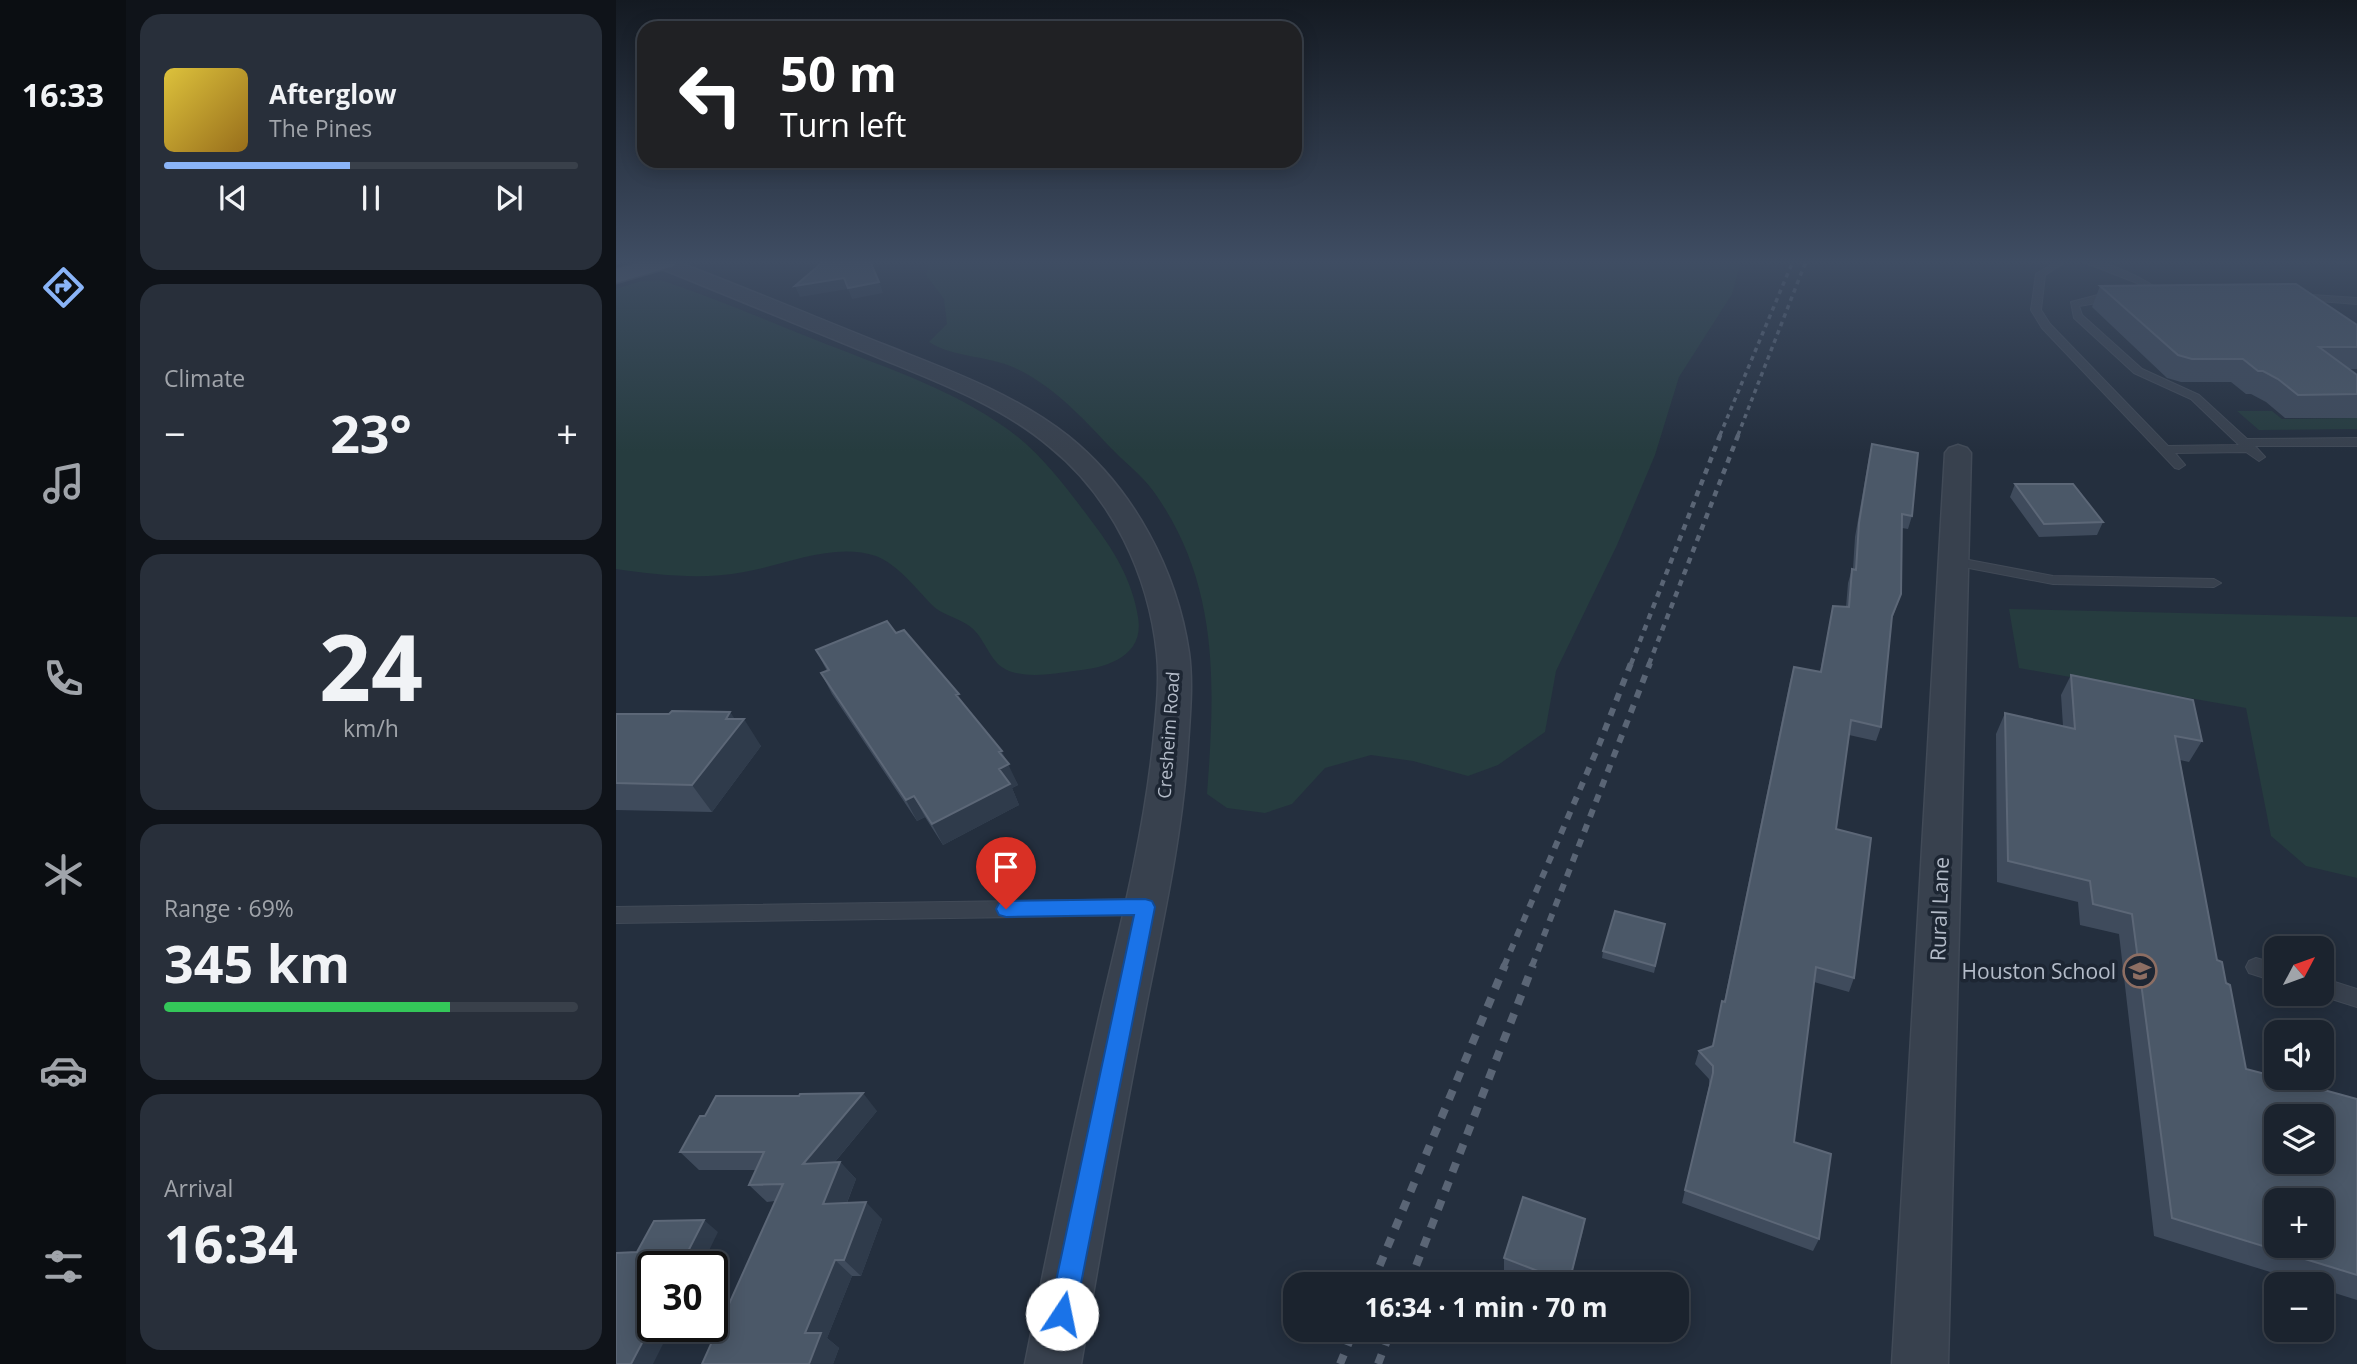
<!DOCTYPE html>
<html lang="en">
<head>
<meta charset="utf-8">
<style>
	body { margin:0; font-family:"Open Sans",sans-serif; background:#282f3a; color:#f1f3f6; height:100vh; display:flex; flex-direction:column; font-size:26px; white-space:nowrap }
	* { box-sizing:border-box; margin:0 }
	p { font-size:23px; color:#a0a4aa }
	.icon { flex:none; width:38px; height:38px; fill:none; stroke:currentColor; stroke-width:2; stroke-linecap:round; stroke-linejoin:round }
	.map { position:relative; flex:1; overflow:hidden }
	.side { display:flex; flex-direction:column; gap:14px; padding:14px; background:#0f1319; width:490px }
	.side>* { flex:none }
	.top-card { position:absolute; left:21px; top:21px; width:665px; height:147px; border-radius:21px; box-shadow:0 4px 18px #0003,0 0 0 2px #39404a; background:#202124; color:#fff; overflow:hidden }
	.needle { width:46px; rotate:49deg }
	.controls { position:absolute; left:1648px; top:936px; display:grid; gap:14px }
	.controls a { display:grid; place-items:center; width:70px; height:70px; border-radius:14px; background:#1b232e; box-shadow:0 4px 18px #0003,0 0 0 2px #39404a; font-size:35px }
	.speed { position:absolute; left:21px; top:1251px; display:flex; gap:14px; font-size:35px; font-weight:700; text-align:center }
	.speed>* { display:grid; place-content:center; width:91px; height:91px; border-radius:50%; background:#1b232e; box-shadow:0 4px 18px #0003,0 0 0 2px #39404a; line-height:1 }
	.speed .limit { border:4px solid #111; border-radius:10px; background:#fff; color:#111 }
	.pin { position:absolute; display:grid; place-items:center; width:60px; height:60px; color:#fff; margin:-72px -30px; border-radius:50% 50% 50% 0; rotate:-45deg; box-shadow:0 0 7px #0007 }
	.pin .icon { rotate:45deg }
	.me { position:absolute; width:77px; margin:-38px; rotate:11deg; stroke-linejoin:round; filter:drop-shadow(0 0 5px #0008) }
	.turn { display:flex; align-items:center; gap:24px; height:147px; padding:0 28px; font-size:32px }
	.turn .icon { width:91px; height:91px; stroke-width:2.5 }
	.turn b { display:block; font-size:49px; line-height:60px }
	.big { font-size:52px; font-weight:700; line-height:1.1 }
	.side .tile { flex:1; display:flex; flex-direction:column; justify-content:center; gap:10px; min-width:0; padding:0 24px; border-radius:21px; background:#282f3a }
	.side .dial { align-items:center; gap:0 }
	.dial b { font-size:91px; line-height:1 }
	.song { display:flex; align-items:center; gap:21px }
	.cover { width:84px; height:84px; border-radius:10px; background:linear-gradient(135deg,hsl(50 70% 55%),hsl(40 70% 35%)) }
	.played { height:7px; border-radius:4px; background:linear-gradient(90deg,#8ab4f8 45%,#39404a 45%) }
	.keys { display:flex; justify-content:space-around; direction:ltr }
	.heat { display:flex; justify-content:space-between; align-items:center; font-size:38px; direction:ltr }
	.charge { height:10px; border-radius:5px; background:linear-gradient(90deg,#34c759 69%,#39404a 0) }
	.trip { position:absolute; left:667px; top:1272px; width:406px; height:70px; border-radius:21px; background:#1b232e; box-shadow:0 4px 18px #0003,0 0 0 2px #39404a; font-weight:700; line-height:70px; text-align:center }
	main { display:flex; flex:1; min-height:0 }
	.dock { display:flex; flex-direction:column; width:126px; justify-content:space-around; align-items:center; background:#0b0e12; color:#a0a4aa }
	.dock .icon { width:49px; height:49px }
	.dock .selected { color:#8ab4f8 }
	.dock b { font-size:32px; color:#f1f3f6 }
	.map>svg:first-child { display:block }
	.green { fill:#263c3f }
	.lines { fill:none; stroke-linecap:round; stroke-linejoin:round }
	.service-casing { stroke:#414a57; stroke-width:2 }
	.minor-casing { stroke:#414a57; stroke-width:3 }
	.primary-casing { stroke:#414a57; stroke-width:3 }
	.service { fill:#38414e; fill-rule:evenodd }
	.minor { fill:#38414e; fill-rule:evenodd }
	.primary { fill:#56606e; fill-rule:evenodd }
	.rail-far3 { stroke:#5a6575; stroke-width:3.5; stroke-dasharray:4.5 4.5; stroke-linecap:butt }
	.rail-far2 { stroke:#5a6575; stroke-width:4.5; stroke-dasharray:6 6; stroke-linecap:butt }
	.rail-far1 { stroke:#5a6575; stroke-width:6; stroke-dasharray:8 8; stroke-linecap:butt }
	.rail { stroke:#5a6575; stroke-width:8; stroke-dasharray:10 10; stroke-linecap:butt }
	.wall { fill:#3f4b5c }
	.shaded-wall { fill:#2f3b4b }
	.building { fill:#4b5868; stroke:#5c6777; stroke-width:2; fill-rule:evenodd }
	.route { fill:#1a73e8; stroke:#114b97; stroke-width:2 }
	.labels { text-anchor:middle; dominant-baseline:central; stroke-width:7; stroke-linejoin:round; paint-order:stroke }
	.street-label { font-size:18px; fill:#b4bcc9; stroke:#1d2633 }
	.near-street-label { font-size:21px; fill:#b4bcc9; stroke:#1d2633 }
	.near-poi-label { font-size:21px; fill:#b4bcc9; stroke:#1d2633; text-anchor:end }
</style>
</head>
<body>
<main>
<nav class="dock">
<b>16:33</b>
<svg class="icon selected" aria-label="directions" viewBox="0 0 24 24"><path d="M12 3l9 9-9 9-9-9zM9 14v-3h6M13 9l2 2-2 2"/></svg>
<svg class="icon" aria-label="music" viewBox="0 0 24 24"><path d="M9 18V5l10-2v13"/><circle cx="6" cy="18" r="3"/><circle cx="16" cy="16" r="3"/></svg>
<svg class="icon" aria-label="phone" viewBox="0 0 24 24"><path d="M5 4h4l2 5-3 2q2 4 5 5l2-3 5 2v4C11 20 4 13 5 4z"/></svg>
<svg class="icon" aria-label="climate" viewBox="0 0 24 24"><path d="M12 3v18M4 7l16 10M4 17L20 7"/></svg>
<svg class="icon" aria-label="car" viewBox="0 0 24 24"><path d="M5 17H2v-5l4-1 3-4h7l3 4 3 1v5h-3M9 17h6M6 11h13"/><circle cx="7" cy="17" r="2"/><circle cx="17" cy="17" r="2"/></svg>
<svg class="icon" aria-label="filters" viewBox="0 0 24 24"><path d="M4 7h16M4 17h16"/><circle cx="9" cy="7" r="2"/><circle cx="15" cy="17" r="2"/></svg>
</nav>
<section class="side">
<div class="tile">
<div class="song"><i class="cover"></i><div><b>Afterglow</b><p>The Pines</p></div></div>
<div class="played"></div>
<div class="keys"><svg class="icon" aria-label="previous" viewBox="0 0 24 24"><path d="M18 5L8 12l10 7zM5 5v14"/></svg><svg class="icon" aria-label="pause" viewBox="0 0 24 24"><path d="M8 5v14M16 5v14"/></svg><svg class="icon" aria-label="next" viewBox="0 0 24 24"><path d="M6 5l10 7-10 7zM19 5v14"/></svg></div>
</div>
<div class="tile"><p>Climate</p>
<div class="heat"><a>−</a><b class="big">23°</b><a>+</a></div>
</div>
<div class="tile dial"><b>24</b><p>km/h</p></div>
<div class="tile"><p>Range · 69%</p><b class="big">345 km</b><div class="charge"></div></div>
<div class="tile"><p>Arrival</p><b class="big">16:34</b></div>
</section>
<div class="map">
<svg width="1741" height="1364" viewBox="0 0 1741 1364">
	<rect width="100%" height="100%" fill="#242f3e"/>
	<path class="green" d="M 314,261 L 1125,261 L 1116,294 L 1063,377 L 1039,455 L 1001,545 L 940,671 L 929,732 L 882,765 L 852,776 L 797,761 L 755,755 L 709,768 L 676,804 L 649,813 L 611,808 L 591,794 C 599,686 604,585 538,492 C 526,475 507,461 493,446 C 465,416 436,385 399,368 C 371,355 338,358 313,342 L 331,324 L 328,299 L 310,275 Z
		M 45,280 C 101,299 155,322 210,344 C 276,370 345,392 402,437 C 429,459 453,491 474,519 C 497,549 516,579 522,617 C 529,657 490,668 458,671 C 436,674 398,681 381,663 C 370,651 366,634 352,625 C 340,617 324,614 315,604 C 300,588 281,564 260,556 C 217,542 170,565 128,572 C 85,580 43,575 0,569 L 0,289 L 25,281 Z
		M 1621,411 L 1656,411 L 1666,419 L 1741,418 L 1741,429 L 1643,430 Z
		M 1393,609 L 1741,617 L 1741,878 L 1690,866 L 1655,836 L 1630,708 L 1403,668 Z"/>
	<g class="lines">
		<defs>
			<path id="service" d="M 1441,261 L 1451,261 L 1429,275 L 1425,310 L 1434,324 L 1552,446 L 1623,445 L 1575,399 L 1518,373 L 1458,318 L 1455,302 L 1482,295 L 1504,295 L 1504,299 L 1463,306 L 1466,315 L 1526,369 L 1583,395 L 1631,439 L 1741,438 L 1741,446 L 1639,446 L 1649,457 L 1643,461 L 1630,452 L 1559,453 L 1569,465 L 1563,469 L 1559,468 L 1426,328 L 1415,310 L 1420,274 Z
				M 1465,261 C 1489,259 1532,279 1550,296 L 1542,298 L 1521,283 Z
				M 1681,294 L 1741,298 L 1741,304 L 1678,299 L 1678,295 Z
				M 1337,557 L 1437,576 L 1598,579 L 1605,583 L 1598,587 L 1437,584 L 1332,564 L 1330,561 L 1332,558 Z
				M 529,899 L 536,901 L 539,907 L 536,913 L 529,915 L 0,923 L 0,907 Z
				M 1640,958 L 1661,964 L 1661,982 L 1633,973 L 1630,967 L 1633,961 Z
				M 1706,978 L 1741,989 L 1741,1007 L 1700,994 L 1706,994 Z"/>
			<path id="minor" d="M 38,261 L 59,261 C 129,288 199,317 269,345 C 332,370 397,393 452,436 C 517,488 561,570 573,653 C 577,683 574,714 572,745 C 567,829 549,912 532,996 C 508,1118 486,1241 465,1364 L 409,1364 C 433,1242 459,1121 487,1000 C 507,916 528,831 537,745 C 540,715 544,684 541,654 C 533,575 496,497 434,447 C 382,403 316,380 254,354 C 182,325 111,295 39,266 Z
				M 1342,445 L 1351,448 L 1355,453 L 1332,1364 L 1276,1364 L 1329,453 L 1333,448 Z"/>
			<path id="primary" d="M 28,261 L 61,261 L 58,266 L 0,283 L 0,269 Z"/>
		</defs>
		<use href="#service" class="service-casing"/>
		<use href="#minor" class="minor-casing"/>
		<use href="#primary" class="primary-casing"/>
		<use href="#service" class="service"/>
		<use href="#minor" class="minor"/>
		<use href="#primary" class="primary"/>
		<path class="rail-far3" d="M 1104,435 L 1177,261
			M 1122,435 L 1190,261"/>
		<path class="rail-far2" d="M 1015,664 L 1105,433
			M 1033,664 L 1123,433"/>
		<path class="rail-far1" d="M 888,966 L 983,745 L 1015,663
			M 916,966 L 1034,663"/>
		<path class="rail" d="M 756,1284 L 889,965
			M 793,1284 L 917,965
			M 724,1364 L 738,1330
			M 762,1364 L 775,1330"/>
	</g>
	<path class="wall" d="M 1714,261 L 1731,261 L 1727,264 Z
		M 1484,286 L 1741,325 L 1741,369 L 1733,369 L 1741,375 L 1741,418 L 1669,418 L 1650,402 L 1635,394 L 1630,394 L 1615,382 L 1565,382 L 1551,378 L 1476,307 Z
		M 1256,444 L 1296,516 L 1292,529 L 1286,528 L 1285,594 L 1276,619 L 1265,727 L 1260,741 L 1233,735 L 1220,829 L 1238,978 L 1233,992 L 1198,982 L 1178,1142 L 1203,1239 L 1197,1251 L 1066,1203 L 1093,1086 L 1093,1079 L 1079,1064 L 1083,1051 L 1096,1046 L 1106,1001 L 1108,1002 L 1174,681 L 1178,667 L 1204,672 L 1217,606 L 1230,607 L 1232,583 L 1236,569 L 1237,569 L 1239,537 L 1253,457 Z
		M 1399,484 L 1487,522 L 1481,535 L 1423,537 L 1394,497 Z
		M 280,633 L 348,706 L 389,760 L 402,785 L 396,788 L 403,805 L 327,845 L 309,817 L 301,821 L 216,694 L 205,673 L 211,671 L 200,650 Z
		M 1455,675 L 1586,741 L 1573,762 L 1564,760 L 1601,960 L 1610,983 L 1630,1069 L 1741,1099 L 1741,1300 L 1706,1289 L 1706,1284 L 1693,1284 L 1538,1236 L 1503,934 L 1464,925 L 1462,902 L 1381,882 L 1380,734 L 1389,713 L 1447,726 L 1445,695 Z
		M 114,712 L 118,719 L 145,746 L 96,812 L 0,810 L 0,714 Z
		M 1049,924 L 1038,973 L 986,958 L 987,951 Z
		M 261,1111 L 219,1162 L 224,1162 L 240,1179 L 231,1203 L 266,1219 L 245,1276 L 236,1276 L 211,1338 L 223,1348 L 217,1364 L 159,1201 L 151,1202 L 133,1185 L 140,1170 L 83,1170 L 64,1152 Z
		M 969,1219 L 967,1231 L 953,1284 L 926,1284 L 888,1270 L 888,1258 Z"/>
	<path class="shaded-wall" d="M 228,278 L 263,282 L 267,293 L 236,299 L 232,289 L 184,297 L 179,286 Z
		M 114,712 L 123,725 L 128,719 L 145,746 L 96,812 L 76,785 L 110,719 Z
		M 386,751 L 402,785 L 396,788 L 403,805 L 327,845 L 316,824 L 383,769 L 383,752 Z
		M 298,796 L 309,817 L 301,821 L 290,800 Z
		M 247,1093 L 261,1111 L 203,1181 L 187,1164 Z
		M 224,1162 L 240,1179 L 224,1220 L 207,1204 Z
		M 250,1202 L 266,1219 L 245,1276 L 228,1260 Z
		M 969,1219 L 967,1231 L 953,1284 L 952,1284 Z
		M 88,1220 L 102,1232 L 85,1267 L 64,1267 Z
		M 219,1260 L 236,1276 L 211,1338 L 223,1348 L 217,1364 L 193,1364 L 189,1333 Z
		M 37,1322 L 37,1326 L 56,1326 L 37,1364 L 15,1364 Z"/>
	<path class="building" d="M 208,261 L 254,261 L 263,282 L 232,288 L 228,278 L 179,286 Z
		M 1680,284 L 1741,325 L 1741,347 L 1703,347 L 1741,375 L 1741,394 L 1682,395 L 1662,379 L 1647,371 L 1642,371 L 1627,359 L 1576,359 L 1562,355 L 1484,286 Z
		M 1256,444 L 1302,453 L 1296,516 L 1286,514 L 1285,594 L 1276,616 L 1265,727 L 1235,720 L 1220,829 L 1255,838 L 1238,978 L 1200,967 L 1178,1142 L 1215,1154 L 1203,1239 L 1069,1190 L 1097,1073 L 1097,1066 L 1083,1051 L 1097,1046 L 1106,1001 L 1109,1002 L 1178,667 L 1205,672 L 1217,606 L 1233,607 L 1236,569 L 1240,570 L 1243,523 Z
		M 1399,484 L 1457,484 L 1487,522 L 1428,524 Z
		M 271,621 L 280,633 L 288,630 L 343,694 L 340,695 L 386,751 L 383,752 L 393,764 L 383,769 L 394,784 L 316,824 L 298,796 L 290,800 L 205,673 L 213,670 L 200,650 Z
		M 1455,675 L 1577,700 L 1586,741 L 1559,736 L 1601,960 L 1606,962 L 1610,983 L 1614,985 L 1630,1069 L 1661,1077 L 1661,1078 L 1664,1078 L 1741,1099 L 1741,1275 L 1556,1218 L 1516,914 L 1477,904 L 1474,881 L 1392,861 L 1389,713 L 1459,729 ZM 1661,1116 L 1706,1116 L 1706,1162 L 1661,1162 ZM 1661,1200 L 1706,1200 L 1706,1246 L 1661,1246 Z
		M 56,711 L 114,712 L 110,719 L 128,719 L 76,785 L 0,783 L 0,714 L 53,714 Z
		M 999,911 L 1049,924 L 1039,966 L 987,951 Z
		M 247,1093 L 187,1164 L 224,1162 L 207,1204 L 250,1202 L 228,1260 L 219,1260 L 189,1333 L 205,1333 L 193,1364 L 86,1364 L 167,1184 L 133,1185 L 148,1152 L 64,1152 L 84,1116 L 89,1116 L 100,1096 L 183,1096 L 184,1094 Z
		M 907,1197 L 969,1219 L 953,1283 L 888,1258 Z
		M 88,1220 L 64,1267 L 37,1267 L 37,1322 L 15,1364 L 0,1364 L 0,1253 L 21,1252 L 38,1221 Z"/>
	<linearGradient id="sky" x2="0" y2="1"><stop stop-color="#141a22"/><stop offset="0.58" stop-color="#3f4d63"/><stop offset="1" stop-color="#3f4d63" stop-opacity="0"/></linearGradient>
	<rect width="1741" height="451" fill="url(#sky)"/>
	<path class="route" d="M 529,899 L 536,901 L 539,907 L 459,1314 L 456,1323 L 446,1327 L 437,1323 L 433,1314 L 518,915 L 390,917 L 383,915 L 380,909 L 383,903 L 390,901 Z"/>
	<defs>
		<symbol id="school-ring" viewBox="-11 -11 22 22"><circle r="9.5" fill="#1d2633" stroke="#8d6e63" stroke-width="1.5"/><path d="M0-5L7-2L0 1L-7-2ZM-4 1L0 2.5L4 1V4Q0 6-4 4Z" fill="#8d6e63"/></symbol>
	</defs>
	<g fill-rule="evenodd">
		<use href="#school-ring" x="1505" y="952" width="38" height="38"/>
	</g>
	<g class="labels">
		<g class="street-label">
			<text transform="translate(552 735) rotate(-86)">Cresheim Road</text>
		</g>
		<g class="near-street-label">
			<text transform="translate(1323 909) rotate(-88)">Rural Lane</text>
		</g>
		<g class="near-poi-label">
			<text x="1500" y="971">Houston School</text>
		</g>
	</g>
</svg>
<div class="controls">
<a><svg class="needle" viewBox="-14 -14 28 28"><path d="M0-13l5 13h-10z" fill="#e53935"/><path d="M0 13l5-13h-10z" fill="#a0a4aa"/></svg></a>
<a><svg class="icon" aria-label="sound" viewBox="0 0 24 24"><path d="M4 9h4l5-4v14l-5-4H4zM17 9q2 3 0 6"/></svg></a>
<a><svg class="icon" aria-label="layers" viewBox="0 0 24 24"><path d="M12 4l9 5-9 5-9-5zM3 14l9 5 9-5"/></svg></a>
<a>+</a>
<a>−</a>
</div>
<div class="speed"><div class="limit">30</div></div>
<div class="pin" style="left:390px;top:909px;background:#d93025"><svg class="icon" aria-label="arrive" viewBox="0 0 24 24"><path d="M6 21V4h12l-3 4 3 4H6"/></svg></div>
<svg class="me" style="left:446px;top:1314px" viewBox="-20 -20 40 40"><circle r="19" fill="#fff"/><path d="M0-13L10 11 0 6-10 11z" fill="#1a73e8"/></svg>
<div class="trip">16:34 · 1 min · 70 m</div>
<div class="top-card">
<div class="turn"><svg class="icon" aria-label="left" viewBox="0 0 24 24"><path d="M17 20v-9H6M10 6l-5 5 5 5"/></svg><div><b>50 m</b>Turn left</div></div>
</div>
</div>
</main>
</body>
</html>
